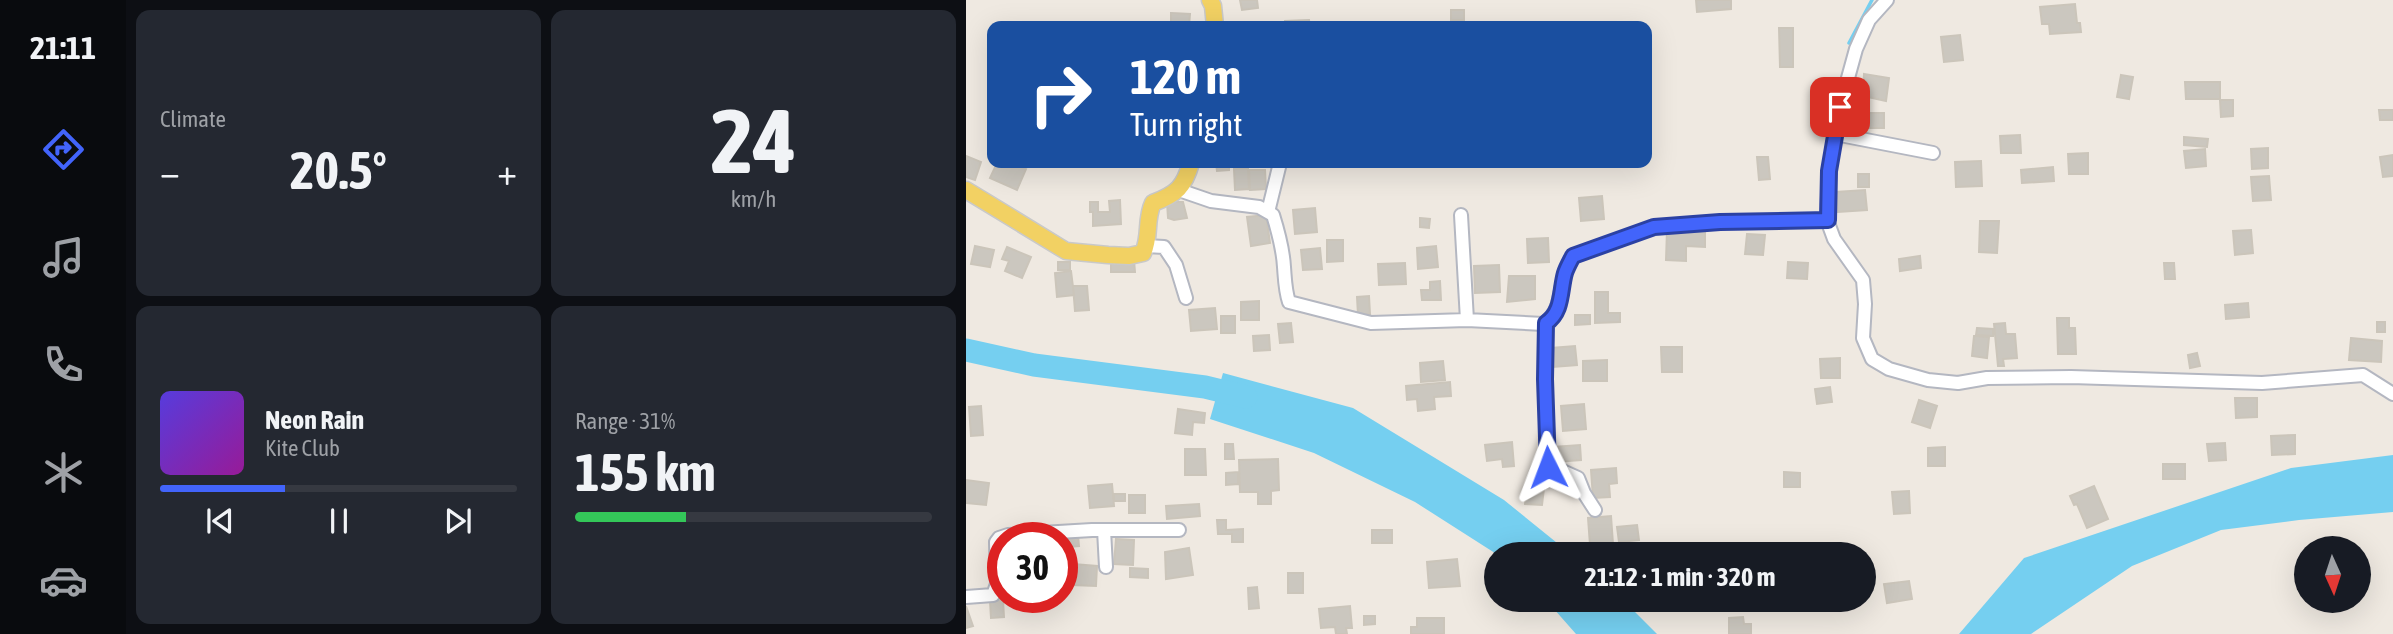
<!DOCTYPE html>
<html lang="en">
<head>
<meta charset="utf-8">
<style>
	body { margin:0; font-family:"Asap Condensed",sans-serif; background:#242831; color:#f1f3f6; height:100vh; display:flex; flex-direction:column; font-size:26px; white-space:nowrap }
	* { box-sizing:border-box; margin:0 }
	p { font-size:23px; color:#9ea1a6 }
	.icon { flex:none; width:38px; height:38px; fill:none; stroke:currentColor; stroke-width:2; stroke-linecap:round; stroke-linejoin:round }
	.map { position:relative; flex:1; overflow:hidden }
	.side { display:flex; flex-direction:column; gap:10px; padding:10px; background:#0d0f14; width:840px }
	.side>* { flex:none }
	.top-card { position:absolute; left:21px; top:21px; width:665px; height:147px; border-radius:14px; box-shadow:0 7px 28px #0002; background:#1a4fa0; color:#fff; overflow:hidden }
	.needle { width:46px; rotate:177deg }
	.buttons { position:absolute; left:1328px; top:536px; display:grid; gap:14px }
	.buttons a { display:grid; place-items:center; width:77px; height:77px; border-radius:50%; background:#171b24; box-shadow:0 7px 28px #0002; font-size:35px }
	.speed { position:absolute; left:21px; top:522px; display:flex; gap:14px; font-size:35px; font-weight:700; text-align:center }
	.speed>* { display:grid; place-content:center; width:91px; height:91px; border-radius:50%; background:#171b24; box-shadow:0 7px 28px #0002; line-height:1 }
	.speed .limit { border:10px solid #d22; background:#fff; color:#111 }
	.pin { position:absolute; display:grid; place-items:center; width:60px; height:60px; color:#fff; margin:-30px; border-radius:14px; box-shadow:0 4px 10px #0006 }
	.me { position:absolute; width:77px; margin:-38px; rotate:357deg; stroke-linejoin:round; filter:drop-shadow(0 0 5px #0008) }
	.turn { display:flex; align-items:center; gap:24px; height:147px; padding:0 28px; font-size:32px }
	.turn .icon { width:91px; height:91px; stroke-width:2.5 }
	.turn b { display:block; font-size:49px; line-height:60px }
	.big { font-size:52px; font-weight:700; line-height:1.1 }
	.side .card { flex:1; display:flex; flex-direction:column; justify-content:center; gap:10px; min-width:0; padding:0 24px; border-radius:14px; background:#242831 }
	.side .dial { align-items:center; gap:0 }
	.dial b { font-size:91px; line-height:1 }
	.song { display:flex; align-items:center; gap:21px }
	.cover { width:84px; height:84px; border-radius:10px; background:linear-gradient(135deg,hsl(250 70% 55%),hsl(300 70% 35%)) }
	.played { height:7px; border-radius:4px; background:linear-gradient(90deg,#4264fb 35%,#363941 35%) }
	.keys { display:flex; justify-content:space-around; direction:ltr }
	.heat { display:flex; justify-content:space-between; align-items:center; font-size:38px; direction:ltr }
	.charge { height:10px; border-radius:5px; background:linear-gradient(90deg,#34c759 31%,#363941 0) }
	.side .tiles { flex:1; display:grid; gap:10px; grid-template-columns:repeat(2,1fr) }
	.trip { position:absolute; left:518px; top:542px; width:392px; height:70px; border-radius:35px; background:#171b24; box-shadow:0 7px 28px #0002; font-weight:700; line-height:70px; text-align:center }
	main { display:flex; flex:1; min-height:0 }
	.dock { display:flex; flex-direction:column; width:126px; justify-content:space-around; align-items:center; background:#090b0e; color:#9ea1a6 }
	.dock .icon { width:49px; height:49px }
	.dock .active { color:#4264fb }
	.dock b { font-size:32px; color:#f1f3f6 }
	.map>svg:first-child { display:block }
	.water { fill:#75cff0 }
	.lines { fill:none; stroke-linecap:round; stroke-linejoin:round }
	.stream { stroke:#75cff0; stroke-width:3.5 }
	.river { stroke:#75cff0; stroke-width:23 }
	.building { fill:#cbc7bf; stroke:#cbc5ba; stroke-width:2 }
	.minor-casing { stroke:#b4b7c1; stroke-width:16 }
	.major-casing { stroke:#c9c9c9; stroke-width:19 }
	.minor { stroke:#fff; stroke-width:12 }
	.major { stroke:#f2d163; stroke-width:16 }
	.route-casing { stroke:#2b41a3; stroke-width:18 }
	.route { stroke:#4264fb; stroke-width:12 }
</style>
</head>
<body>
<main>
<nav class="dock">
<b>21:11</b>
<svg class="icon active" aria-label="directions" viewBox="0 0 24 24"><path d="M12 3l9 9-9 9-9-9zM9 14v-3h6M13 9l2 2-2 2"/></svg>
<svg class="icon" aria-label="music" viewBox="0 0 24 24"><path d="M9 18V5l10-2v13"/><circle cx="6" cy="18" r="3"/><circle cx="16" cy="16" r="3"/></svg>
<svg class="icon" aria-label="phone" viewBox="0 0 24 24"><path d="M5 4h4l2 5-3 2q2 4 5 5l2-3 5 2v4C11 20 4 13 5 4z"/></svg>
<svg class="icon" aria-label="climate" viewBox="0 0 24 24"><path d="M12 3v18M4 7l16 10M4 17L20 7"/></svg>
<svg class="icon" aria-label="car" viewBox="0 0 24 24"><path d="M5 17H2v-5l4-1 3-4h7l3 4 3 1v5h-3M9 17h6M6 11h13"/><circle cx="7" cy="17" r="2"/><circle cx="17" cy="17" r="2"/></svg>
</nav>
<section class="side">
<div class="tiles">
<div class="card"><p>Climate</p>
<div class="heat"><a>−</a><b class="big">20.5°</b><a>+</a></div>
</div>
<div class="card dial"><b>24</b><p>km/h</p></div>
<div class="card">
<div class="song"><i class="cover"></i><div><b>Neon Rain</b><p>Kite Club</p></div></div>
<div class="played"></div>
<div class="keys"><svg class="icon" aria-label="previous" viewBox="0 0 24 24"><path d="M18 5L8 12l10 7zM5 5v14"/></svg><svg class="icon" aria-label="pause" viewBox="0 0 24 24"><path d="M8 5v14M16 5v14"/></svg><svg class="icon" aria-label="next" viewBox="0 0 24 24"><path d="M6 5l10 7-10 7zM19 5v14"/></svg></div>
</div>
<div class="card"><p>Range · 31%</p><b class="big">155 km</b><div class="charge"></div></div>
</div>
</section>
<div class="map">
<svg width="1427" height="634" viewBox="0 0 1427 634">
	<rect width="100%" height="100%" fill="#efe9e1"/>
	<path class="water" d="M 257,373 L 387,408 L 538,500 L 606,555 L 532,555 L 449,502 L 348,453 L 244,419 Z
		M 1427,455 L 1427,512 L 1333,520 L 1255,530 L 1166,566 L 1065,634 L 993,634 L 1058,558 L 1325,468 Z
		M 580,600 L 657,600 L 691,634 L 610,634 Z"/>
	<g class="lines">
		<path class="stream" d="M 883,43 L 906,0"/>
		<path class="river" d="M 0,350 L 68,365 L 239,387 L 280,397"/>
	</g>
	<path class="building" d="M 274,0 L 291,0 L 292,8 L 276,10 Z
		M 730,0 L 765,0 L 765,9 L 731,12 Z
		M 1109,4 L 1111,23 L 1114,23 L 1115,32 L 1084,34 L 1083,24 L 1076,24 L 1074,7 Z
		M 485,10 L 498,10 L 498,20 L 485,20 Z
		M 205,13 L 224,14 L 223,26 L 205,26 Z
		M 343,20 L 344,26 L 319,26 L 319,21 Z
		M 813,28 L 827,28 L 827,67 L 814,67 Z
		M 994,35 L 997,60 L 978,62 L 975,37 Z
		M 898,74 L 923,78 L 920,101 L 897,96 Z
		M 1155,75 L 1167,77 L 1163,99 L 1151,97 Z
		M 1219,82 L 1254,82 L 1254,99 L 1220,99 Z
		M 1254,100 L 1267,100 L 1267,116 L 1255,117 Z
		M 1413,110 L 1427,110 L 1427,120 L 1414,120 Z
		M 899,113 L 918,113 L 918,128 L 899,128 Z
		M 1054,135 L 1055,153 L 1035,153 L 1034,136 Z
		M 1218,137 L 1242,139 L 1241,147 L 1218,145 Z
		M 1302,148 L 1302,168 L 1286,169 L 1285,149 Z
		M 1239,149 L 1240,166 L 1220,168 L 1218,151 Z
		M 1122,153 L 1122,174 L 1103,174 L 1102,154 Z
		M 1427,155 L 1427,176 L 1417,177 L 1414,157 Z
		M 0,156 L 15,162 L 9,180 L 0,177 Z
		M 791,157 L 802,157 L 804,179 L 793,180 Z
		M 1015,161 L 1016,186 L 990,187 L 989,162 Z
		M 31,163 L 45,163 L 60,169 L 51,190 L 24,178 Z
		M 250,163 L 263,163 L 263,170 L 251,171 Z
		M 1087,167 L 1088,181 L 1056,183 L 1055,170 Z
		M 268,169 L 282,169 L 283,189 L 269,190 Z
		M 283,170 L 299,170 L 300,189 L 284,190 Z
		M 892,174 L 903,174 L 903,187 L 892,187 Z
		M 1303,176 L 1305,200 L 1287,201 L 1285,177 Z
		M 899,190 L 901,210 L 872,212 L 870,192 Z
		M 636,196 L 638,219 L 615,221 L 613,198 Z
		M 154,200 L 155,224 L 127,226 L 127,212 L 124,212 L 124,202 L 132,202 L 132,212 L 144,212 L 143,201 Z
		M 201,202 L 217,202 L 221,218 L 208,220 L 202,218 Z
		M 349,208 L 351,232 L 329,234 L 327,210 Z
		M 300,215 L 304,243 L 285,246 L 281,217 Z
		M 454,218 L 464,219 L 463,228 L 454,227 Z
		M 1014,221 L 1033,221 L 1031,253 L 1013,252 Z
		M 701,230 L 739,231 L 739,247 L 720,246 L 720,261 L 700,260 Z
		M 1285,230 L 1287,253 L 1269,255 L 1267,231 Z
		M 781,234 L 799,235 L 797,255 L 779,254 Z
		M 582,238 L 583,262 L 562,263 L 561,239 Z
		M 361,240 L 377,240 L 377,261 L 361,262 Z
		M 9,246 L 28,250 L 24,267 L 5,264 Z
		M 470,246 L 472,267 L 452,269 L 451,248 Z
		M 41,247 L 65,257 L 56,278 L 39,271 L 43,261 L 36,259 Z
		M 354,248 L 356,269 L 337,270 L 335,250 Z
		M 954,256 L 955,268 L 934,271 L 933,259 Z
		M 145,260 L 168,260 L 169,272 L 145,272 Z
		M 92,262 L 104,262 L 104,270 L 92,270 Z
		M 822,262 L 842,263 L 841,279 L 821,278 Z
		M 439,263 L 440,284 L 413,285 L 412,264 Z
		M 1198,263 L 1208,263 L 1209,279 L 1199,279 Z
		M 533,265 L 534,292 L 509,293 L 508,266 Z
		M 105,271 L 108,295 L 91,297 L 89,273 Z
		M 543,276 L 569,276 L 569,299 L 541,302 Z
		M 474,281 L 475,300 L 456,300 L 455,290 L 464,290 L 464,282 Z
		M 107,286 L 121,286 L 123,310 L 109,311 Z
		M 629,292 L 642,292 L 642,313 L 654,313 L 654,322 L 629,323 Z
		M 403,296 L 404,314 L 392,315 L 391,297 Z
		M 293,301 L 293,320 L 275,320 L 275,302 Z
		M 1282,303 L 1283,317 L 1260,319 L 1259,305 Z
		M 249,308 L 251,329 L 225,331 L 223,310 Z
		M 609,315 L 624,315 L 624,324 L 609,325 Z
		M 255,316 L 269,316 L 269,333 L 255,333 Z
		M 1091,318 L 1103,318 L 1103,328 L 1109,328 L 1110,354 L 1092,354 Z
		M 1411,322 L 1419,322 L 1419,332 L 1411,332 Z
		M 325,323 L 327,342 L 314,343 L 312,324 Z
		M 1039,323 L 1040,334 L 1049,334 L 1051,358 L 1037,359 L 1038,366 L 1032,366 L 1028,324 Z
		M 1011,328 L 1027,329 L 1027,336 L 1010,335 Z
		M 303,335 L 304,350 L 288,351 L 287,336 Z
		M 1008,336 L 1023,337 L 1021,358 L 1006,356 Z
		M 1385,338 L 1416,341 L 1415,362 L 1383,360 Z
		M 609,346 L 611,365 L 587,367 L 585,348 Z
		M 695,347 L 716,347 L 716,372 L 696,372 Z
		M 1231,353 L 1234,366 L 1224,368 L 1222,355 Z
		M 874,358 L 874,378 L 855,378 L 854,359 Z
		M 641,360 L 641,381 L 617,381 L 617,361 Z
		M 477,361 L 479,380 L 455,382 L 454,363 Z
		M 484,382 L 485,396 L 468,397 L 469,409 L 452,411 L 451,399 L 441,400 L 440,386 Z
		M 864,387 L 866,402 L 851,404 L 849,389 Z
		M 1269,398 L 1291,398 L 1291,417 L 1270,418 Z
		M 953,400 L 971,406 L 964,428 L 946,422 Z
		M 618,404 L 620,429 L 597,431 L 595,406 Z
		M 15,406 L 17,435 L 5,436 L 3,407 Z
		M 212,409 L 239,413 L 238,423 L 227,422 L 226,435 L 209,433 Z
		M 1329,435 L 1329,454 L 1306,455 L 1305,436 Z
		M 546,442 L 548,466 L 537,467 L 536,459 L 521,461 L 519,445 Z
		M 1259,443 L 1260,460 L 1243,461 L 1241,444 Z
		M 259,444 L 267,444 L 268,459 L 259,459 Z
		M 614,445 L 615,460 L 589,462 L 587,447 Z
		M 979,447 L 979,466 L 962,466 L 962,448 Z
		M 219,449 L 239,449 L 240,475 L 219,475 Z
		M 312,459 L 313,490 L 305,491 L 305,504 L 292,504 L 292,492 L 274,492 L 273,460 Z
		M 1197,464 L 1219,464 L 1219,479 L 1197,479 Z
		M 650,468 L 651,483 L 643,484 L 644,497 L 627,498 L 625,470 Z
		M 272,472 L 272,484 L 260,485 L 260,473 Z
		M 818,472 L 834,473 L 834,487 L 818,487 Z
		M 562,479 L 579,480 L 576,505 L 559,504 Z
		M 0,480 L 23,483 L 20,505 L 0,503 Z
		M 146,484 L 148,506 L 124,508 L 122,486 Z
		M 1128,486 L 1142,519 L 1121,528 L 1111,504 L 1108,505 L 1104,496 Z
		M 943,491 L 944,513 L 928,514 L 926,492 Z
		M 148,494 L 159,494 L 159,501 L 148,501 Z
		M 163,495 L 179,495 L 179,513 L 163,513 Z
		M 233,504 L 234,516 L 201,519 L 200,506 Z
		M 645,516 L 647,544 L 624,545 L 622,518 Z
		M 251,520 L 260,520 L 260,530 L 277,529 L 277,542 L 266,542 L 266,534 L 252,534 Z
		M 671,525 L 673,540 L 653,542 L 651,527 Z
		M 406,530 L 426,530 L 426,543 L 406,543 Z
		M 112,535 L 113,546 L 102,547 L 101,536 Z
		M 150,539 L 168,540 L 167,565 L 148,564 Z
		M 223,548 L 227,575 L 200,579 L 199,552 Z
		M 491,559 L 494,586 L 463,588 L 461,562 Z
		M 107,564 L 131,566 L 130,586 L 106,585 Z
		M 164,568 L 182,569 L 182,578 L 164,577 Z
		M 322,573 L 337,573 L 337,593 L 322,593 Z
		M 943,581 L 946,599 L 921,603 L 918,584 Z
		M 291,587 L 293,608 L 283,609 L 282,588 Z
		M 37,600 L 38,617 L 25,618 L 24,601 Z
		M 0,606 L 7,626 L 0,628 Z
		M 384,606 L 386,628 L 380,628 L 381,634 L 370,634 L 369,627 L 355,628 L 353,609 Z
		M 398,616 L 409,616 L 409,624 L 398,625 Z
		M 777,617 L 778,624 L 785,624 L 785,634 L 763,634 L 763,618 Z
		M 451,618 L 478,618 L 478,634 L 445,634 L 445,627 L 451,627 Z"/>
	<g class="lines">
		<defs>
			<path id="minor" d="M 869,134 L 967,153
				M 213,190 L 245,201 L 293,207 L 307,215 C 312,231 317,249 318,267 C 319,279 319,290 323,302 L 405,323 L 501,320 L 577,324 C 596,312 593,291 599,272 C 601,267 604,261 607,256 L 688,227 L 754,222 L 861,220 L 863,171 L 874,107 L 890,49 L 903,20 L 921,0
				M 302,212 L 314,163
				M 495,215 L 501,320
				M 861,220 L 868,239 L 897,280 L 899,304 L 897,338 L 906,359 L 923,369 L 962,380 L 992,383 L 1021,378 L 1105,377 L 1296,383 L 1397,375 L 1427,394
				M 180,246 L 198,247 L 210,265 L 220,298
				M 580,323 L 579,379 L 582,467 L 592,469 L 612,478 L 618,493 L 629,510
				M 138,530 L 140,567
				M 0,597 L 27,595 L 31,584 L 30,542 L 33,538 L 42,535 L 126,530 L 213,530"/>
			<path id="major" d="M 244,0 L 247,6 L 249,26
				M 0,190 L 100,251 L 142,255 L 163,256 L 177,253 C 185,236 179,220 187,203 C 211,194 218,187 225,163"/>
		</defs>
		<use href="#minor" class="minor-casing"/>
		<use href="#major" class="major-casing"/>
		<use href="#minor" class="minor"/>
		<use href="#major" class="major"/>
	</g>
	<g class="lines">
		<defs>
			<path id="route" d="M 582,467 L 579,379 L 580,323 C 597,312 594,290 599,273 C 601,267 604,262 607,256 L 688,227 L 754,222 L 862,220 L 863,171 L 874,107"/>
		</defs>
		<use href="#route" class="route-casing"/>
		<use href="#route" class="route"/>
	</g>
</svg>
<div class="buttons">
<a><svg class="needle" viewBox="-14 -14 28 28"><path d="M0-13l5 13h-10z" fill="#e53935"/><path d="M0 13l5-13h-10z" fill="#9ea1a6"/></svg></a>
</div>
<div class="speed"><div class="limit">30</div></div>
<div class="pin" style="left:874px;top:107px;background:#d93025"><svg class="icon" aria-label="arrive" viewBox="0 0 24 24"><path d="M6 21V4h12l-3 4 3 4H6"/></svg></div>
<svg class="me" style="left:582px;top:467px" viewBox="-20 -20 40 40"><path d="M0-17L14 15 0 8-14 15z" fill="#4264fb" stroke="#fff" stroke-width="4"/></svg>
<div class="trip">21:12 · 1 min · 320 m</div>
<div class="top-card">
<div class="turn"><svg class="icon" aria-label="right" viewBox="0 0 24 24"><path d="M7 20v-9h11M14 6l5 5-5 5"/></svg><div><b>120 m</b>Turn right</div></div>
</div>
</div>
</main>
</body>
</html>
